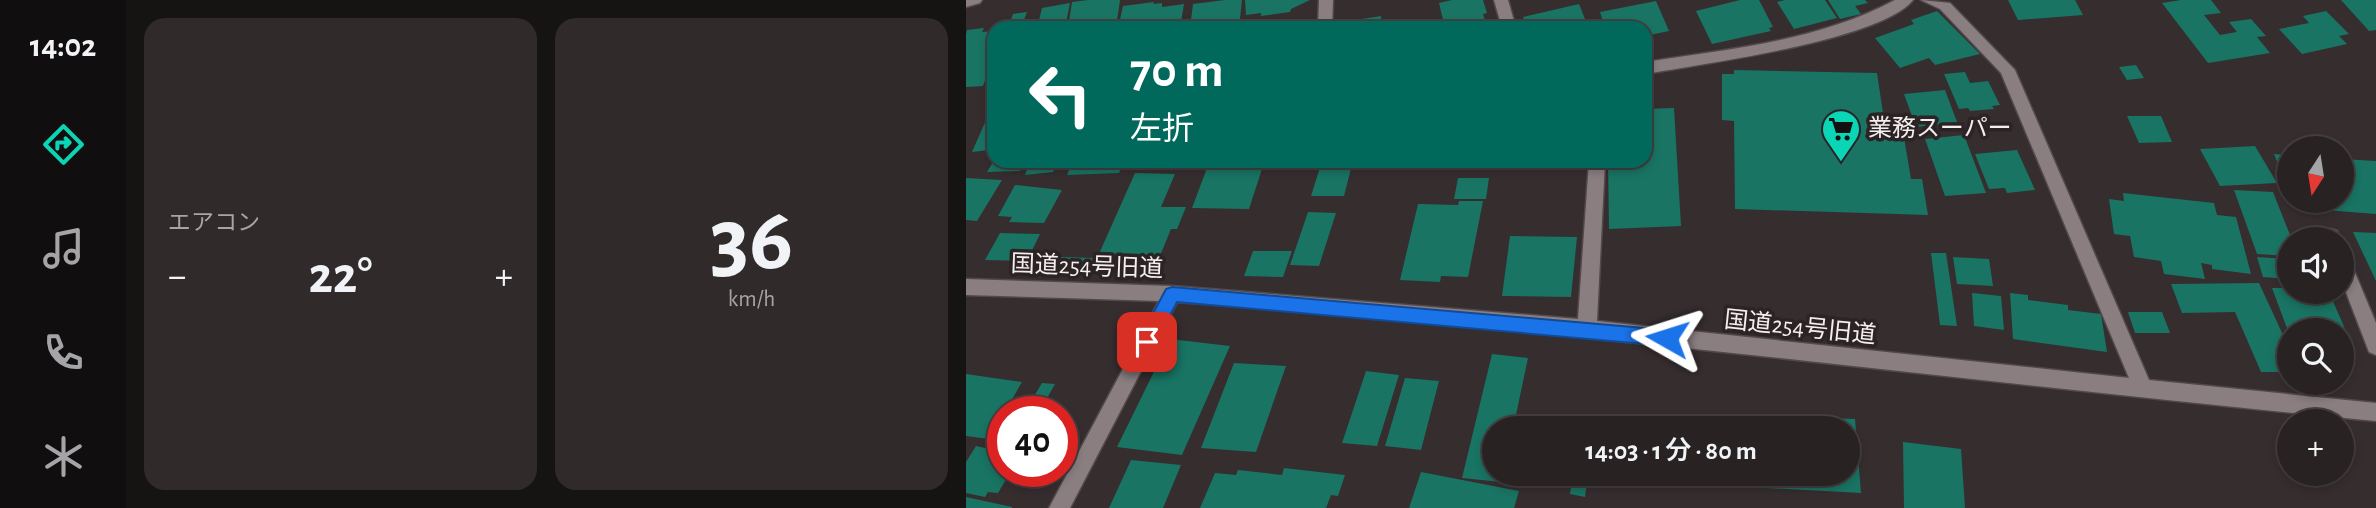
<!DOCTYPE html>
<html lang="ja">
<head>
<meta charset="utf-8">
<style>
	body { margin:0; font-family:"Alegreya Sans","Noto Sans JP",sans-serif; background:#302a2b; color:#f1f3f6; height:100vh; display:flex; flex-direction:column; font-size:26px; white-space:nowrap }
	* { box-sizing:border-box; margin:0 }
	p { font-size:23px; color:#a5a4a6 }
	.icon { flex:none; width:38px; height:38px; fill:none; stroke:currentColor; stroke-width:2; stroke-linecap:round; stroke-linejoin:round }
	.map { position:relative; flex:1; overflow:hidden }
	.panel { display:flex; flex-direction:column; gap:18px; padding:18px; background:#161313; width:840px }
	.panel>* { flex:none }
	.guide { position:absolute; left:21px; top:21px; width:665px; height:147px; border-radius:21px; box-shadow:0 4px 10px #0003,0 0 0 2px #443f41; background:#00695c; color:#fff; overflow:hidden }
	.needle { width:46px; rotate:192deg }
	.controls { position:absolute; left:1311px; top:136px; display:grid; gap:14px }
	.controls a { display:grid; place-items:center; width:77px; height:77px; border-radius:50%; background:#282223; box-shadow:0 4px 10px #0003,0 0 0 2px #443f41; font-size:35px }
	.speed { position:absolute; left:21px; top:396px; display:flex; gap:14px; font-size:35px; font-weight:700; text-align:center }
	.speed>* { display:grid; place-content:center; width:91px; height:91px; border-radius:50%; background:#282223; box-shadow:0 4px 10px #0003,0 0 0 2px #443f41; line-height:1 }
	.speed .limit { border:10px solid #d22; background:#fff; color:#111 }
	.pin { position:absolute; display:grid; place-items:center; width:60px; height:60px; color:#fff; margin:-30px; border-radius:14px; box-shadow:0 4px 10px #0006 }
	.me { position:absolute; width:77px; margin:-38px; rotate:276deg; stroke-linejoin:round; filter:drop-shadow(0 0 5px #0008) }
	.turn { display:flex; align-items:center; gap:24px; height:147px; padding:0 28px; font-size:32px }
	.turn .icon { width:91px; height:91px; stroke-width:2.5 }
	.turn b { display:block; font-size:49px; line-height:60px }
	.big { font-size:52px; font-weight:600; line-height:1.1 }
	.panel .tile { flex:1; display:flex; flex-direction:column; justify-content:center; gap:10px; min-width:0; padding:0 24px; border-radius:21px; background:#302a2b }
	.panel .dial { align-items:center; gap:0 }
	.dial b { font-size:91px; line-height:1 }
	.heat { display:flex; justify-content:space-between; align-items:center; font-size:38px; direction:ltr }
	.panel .tiles { flex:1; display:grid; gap:18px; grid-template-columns:repeat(2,1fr) }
	.trip { position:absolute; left:516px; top:416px; width:378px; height:70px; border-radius:35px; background:#282223; box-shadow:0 4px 10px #0003,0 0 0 2px #443f41; font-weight:600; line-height:70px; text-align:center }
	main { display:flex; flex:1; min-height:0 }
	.tabs { display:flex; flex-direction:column; width:126px; justify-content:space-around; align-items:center; background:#100e0e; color:#a5a4a6 }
	.tabs .icon { width:49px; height:49px }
	.tabs .active { color:#0ad5b5 }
	.tabs b { font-size:32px; color:#f1f3f6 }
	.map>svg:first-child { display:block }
	.building { fill:#197463 }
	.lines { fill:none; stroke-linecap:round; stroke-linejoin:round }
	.minor-casing { stroke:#51494b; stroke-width:3 }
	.minor { fill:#8a7e81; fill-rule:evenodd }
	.route { fill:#1a73e8; stroke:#114b97; stroke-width:2 }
	.labels { text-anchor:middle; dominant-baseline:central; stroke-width:7; stroke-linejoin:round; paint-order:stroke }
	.poi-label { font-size:24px; fill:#f4eeef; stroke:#2c2325; text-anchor:start }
	.street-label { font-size:24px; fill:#f4eeef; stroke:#2c2325 }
</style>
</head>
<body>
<main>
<nav class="tabs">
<b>14:02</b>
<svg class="icon active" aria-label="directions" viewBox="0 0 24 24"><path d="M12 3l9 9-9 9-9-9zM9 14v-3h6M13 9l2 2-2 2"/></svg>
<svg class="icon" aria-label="music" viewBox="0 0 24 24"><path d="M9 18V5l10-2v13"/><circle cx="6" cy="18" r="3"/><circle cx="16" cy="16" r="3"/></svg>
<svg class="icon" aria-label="phone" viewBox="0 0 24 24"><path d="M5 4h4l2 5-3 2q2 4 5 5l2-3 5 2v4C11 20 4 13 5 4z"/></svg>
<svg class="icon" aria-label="climate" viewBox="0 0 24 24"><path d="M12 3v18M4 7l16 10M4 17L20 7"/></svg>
</nav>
<section class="panel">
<div class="tiles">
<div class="tile"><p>エアコン</p>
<div class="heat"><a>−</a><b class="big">22°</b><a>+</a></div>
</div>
<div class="tile dial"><b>36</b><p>km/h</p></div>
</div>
</section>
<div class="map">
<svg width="1410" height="508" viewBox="0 0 1410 508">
	<rect width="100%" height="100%" fill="#362d2f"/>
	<path class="building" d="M 122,0 L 154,0 L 150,28 L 102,28 L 106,2 Z
		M 259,0 L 276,0 L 273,28 L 224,28 L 227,4 Z
		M 279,0 L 344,0 L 325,9 L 324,12 L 295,16 L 295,13 L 280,15 Z
		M 486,0 L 517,0 L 521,13 L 517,14 L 520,24 L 515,28 L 479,28 L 473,3 Z
		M 774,0 L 793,0 L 807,27 L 803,28 L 805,31 L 746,44 L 730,11 Z
		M 819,0 L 859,0 L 871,18 L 828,29 L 811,2 Z
		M 862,0 L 899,0 L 902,3 L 889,6 L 895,14 L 874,19 Z
		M 1042,0 L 1109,0 L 1117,15 L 1052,20 Z
		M 1215,0 L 1245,0 L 1255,13 L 1238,15 L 1254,35 L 1271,32 L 1263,22 L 1285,19 L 1300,36 L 1291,37 L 1304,53 L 1242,63 L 1196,3 Z
		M 1375,0 L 1410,0 L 1410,30 L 1403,31 Z
		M 690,1 L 703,31 L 679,36 L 679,28 L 639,28 L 634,12 Z
		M 188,2 L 187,4 L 196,3 L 196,7 L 218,4 L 214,28 L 152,28 L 157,6 Z
		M 104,3 L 99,28 L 71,28 L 76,8 Z
		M 613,4 L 619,19 L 614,20 L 616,26 L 561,28 L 557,17 Z
		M 971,11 L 1014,54 L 969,65 L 963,58 L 934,68 L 909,38 L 948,24 L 945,20 Z
		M 1360,11 L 1383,34 L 1373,36 L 1381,44 L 1336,54 L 1313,29 L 1343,23 L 1337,16 Z
		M 61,12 L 55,28 L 42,28 L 47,14 Z
		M 415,16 L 416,28 L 370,28 L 370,23 Z
		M 338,20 L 338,28 L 297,28 L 296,26 Z
		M 18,28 L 16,32 L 28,31 L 28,56 L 17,86 L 0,87 L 0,34 L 1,30 Z
		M 1170,65 L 1178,78 L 1161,80 L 1153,67 Z
		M 768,70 L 911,73 L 918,120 L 935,120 L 945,179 L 956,179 L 962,215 L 769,209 L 768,121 L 756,120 L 756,74 L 768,74 Z
		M 999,72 L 1004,83 L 1022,81 L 1034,105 L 1026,106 L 1028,109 L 1004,111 L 1002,108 L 993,109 L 978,74 Z
		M 979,90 L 991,122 L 950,127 L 938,94 Z
		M 28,102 L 28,154 L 21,154 L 23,150 L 6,152 Z
		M 708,108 L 715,226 L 643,229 L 642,161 L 679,161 L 679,109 Z
		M 1161,116 L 1195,116 L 1206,142 L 1173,143 Z
		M 998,135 L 1020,193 L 979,196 L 959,139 Z
		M 1289,146 L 1311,183 L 1254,186 L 1234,149 Z
		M 1051,150 L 1069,190 L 1041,193 L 1039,188 L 1023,189 L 1009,154 Z
		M 1308,154 L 1323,155 L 1323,180 L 1317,165 L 1312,164 Z
		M 1376,159 L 1410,161 L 1410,214 L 1333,208 L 1331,201 L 1376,201 Z
		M 59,161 L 54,171 L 21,172 L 27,162 Z
		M 64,161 L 91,161 L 87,172 L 59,175 Z
		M 107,161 L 158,161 L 153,173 L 101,175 Z
		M 356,161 L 387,161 L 378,196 L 345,196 Z
		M 241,168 L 296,169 L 283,209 L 226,208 Z
		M 169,173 L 209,174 L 195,207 L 220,207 L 211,229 L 205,229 L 194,256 L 132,256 Z
		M 0,178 L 36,180 L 11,221 L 0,220 Z
		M 492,178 L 523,178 L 520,199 L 488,199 Z
		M 49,185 L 96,190 L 78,223 L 43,222 L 46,217 L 32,216 Z
		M 1268,190 L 1307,192 L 1326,240 L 1323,240 L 1323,256 L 1291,254 Z
		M 1157,193 L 1248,203 L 1251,215 L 1270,217 L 1285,274 L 1246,269 L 1246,265 L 1235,263 L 1239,279 L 1198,274 L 1195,261 L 1168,257 L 1164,236 L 1148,234 L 1143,199 L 1158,201 Z
		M 493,201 L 517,201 L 502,277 L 475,276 L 474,282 L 434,280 L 452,204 L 492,205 Z
		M 342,212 L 370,213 L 353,266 L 324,265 Z
		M 1387,232 L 1410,233 L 1410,281 Z
		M 34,233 L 74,234 L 61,261 L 19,260 Z
		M 544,236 L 611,237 L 605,297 L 536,296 Z
		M 287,251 L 326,251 L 317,277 L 278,276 Z
		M 965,253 L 980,253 L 991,326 L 974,325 Z
		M 93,257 L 129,258 L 124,267 L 89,266 Z
		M 987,257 L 1023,259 L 1027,286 L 991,284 Z
		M 1291,257 L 1323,259 L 1323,279 L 1297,277 Z
		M 1293,283 L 1323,348 L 1323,372 L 1295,372 L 1269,312 L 1216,313 L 1205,284 Z
		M 1306,288 L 1323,288 L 1323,292 L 1363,292 L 1389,352 L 1376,352 L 1376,331 L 1322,331 Z
		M 1006,293 L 1035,296 L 1038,330 L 1008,326 Z
		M 1044,293 L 1062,295 L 1062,300 L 1102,305 L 1102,310 L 1135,314 L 1141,352 L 1047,339 Z
		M 1162,312 L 1196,312 L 1204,333 L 1169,333 Z
		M 204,339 L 264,346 L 216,455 L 151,447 Z
		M 526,354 L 562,358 L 547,429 L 528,429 L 528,474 L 537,474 L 535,482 L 496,478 Z
		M 268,363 L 320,366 L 290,452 L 235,448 Z
		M 400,371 L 433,375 L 411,446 L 376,443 Z
		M 0,374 L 56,382 L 23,439 L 0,436 Z
		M 439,378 L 473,381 L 455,450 L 419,446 Z
		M 76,383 L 89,384 L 74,411 L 59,411 Z
		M 779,415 L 889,419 L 895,493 L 801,488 L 801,474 L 882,474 L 882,429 L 779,429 Z
		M 937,442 L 995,449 L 999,508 L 938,508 Z
		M 10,446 L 37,452 L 37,471 L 45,471 L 32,493 L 22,492 L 19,497 L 0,493 L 0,462 Z
		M 165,460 L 215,465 L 197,508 L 143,508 Z
		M 318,468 L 379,475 L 372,496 L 365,495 L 360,508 L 234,508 L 249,473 L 270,475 L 272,470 L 316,475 Z
		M 455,472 L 553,491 L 548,508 L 443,508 Z
		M 607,474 L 622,474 L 619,497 L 604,494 Z
		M 0,497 L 46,507 L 46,508 L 0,508 Z"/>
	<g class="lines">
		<defs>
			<path id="minor" d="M 0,0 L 16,0 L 14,3 L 0,7 Z
				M 353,0 L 367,0 L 366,28 L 352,28 Z
				M 528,0 L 542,0 L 550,28 L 536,28 Z
				M 929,0 L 947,0 C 914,41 734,64 679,74 L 679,62 C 764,49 852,41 929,0 Z
				M 955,0 L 984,3 L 1049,70 L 1183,380 L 1410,403 L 1410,421 C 1011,383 612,330 211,302 L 104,508 L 83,508 L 193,301 L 0,295 L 0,279 L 206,286 L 612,319 L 623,161 L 639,161 L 631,321 L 1163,378 L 1035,73 L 974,9 Z
				M 1365,229 L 1371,231 L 1376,240 L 1358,240 L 1359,231 Z
				M 1376,253 L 1382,256 L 1410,323 L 1410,355 L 1403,352 L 1376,282 Z"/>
		</defs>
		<use href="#minor" class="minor-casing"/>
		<use href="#minor" class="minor"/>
	</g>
	<path class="route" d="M 206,287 L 701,330 L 709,338 L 701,346 L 211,302 L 187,347 L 175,347 L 172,342 L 175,336 L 200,289 Z"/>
	<defs>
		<symbol id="supermarket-pin" viewBox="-11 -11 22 30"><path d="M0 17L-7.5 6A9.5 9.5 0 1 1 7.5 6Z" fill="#0ad5b5" stroke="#2c2325"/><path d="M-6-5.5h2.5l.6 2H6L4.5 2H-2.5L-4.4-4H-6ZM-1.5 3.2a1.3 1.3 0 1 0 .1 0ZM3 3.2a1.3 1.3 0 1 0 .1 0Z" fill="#111"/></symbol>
	</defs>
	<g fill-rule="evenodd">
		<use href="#supermarket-pin" x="853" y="107" width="44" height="60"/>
	</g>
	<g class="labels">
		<g class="poi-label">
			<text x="902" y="129">業務スーパー</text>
		</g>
		<g class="street-label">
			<text transform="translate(121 267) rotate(2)">国道254号旧道</text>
			<text transform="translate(834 328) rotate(6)">国道254号旧道</text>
		</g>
	</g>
</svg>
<div class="controls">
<a><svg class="needle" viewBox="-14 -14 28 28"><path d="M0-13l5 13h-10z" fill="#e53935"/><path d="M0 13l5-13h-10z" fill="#a5a4a6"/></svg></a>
<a><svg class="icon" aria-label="sound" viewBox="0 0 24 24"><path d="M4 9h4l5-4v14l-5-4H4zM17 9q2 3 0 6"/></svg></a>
<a><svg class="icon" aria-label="search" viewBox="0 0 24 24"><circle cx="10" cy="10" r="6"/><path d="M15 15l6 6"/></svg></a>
<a>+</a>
</div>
<div class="speed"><div class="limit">40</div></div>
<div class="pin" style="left:181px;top:342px;background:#d93025"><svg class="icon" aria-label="arrive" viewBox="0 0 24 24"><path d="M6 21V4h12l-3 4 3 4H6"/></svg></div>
<svg class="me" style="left:701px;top:338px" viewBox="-20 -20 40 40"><path d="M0-17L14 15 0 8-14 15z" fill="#1a73e8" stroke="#fff" stroke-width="4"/></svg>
<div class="trip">14:03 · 1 分 · 80 m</div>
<div class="guide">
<div class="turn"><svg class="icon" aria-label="left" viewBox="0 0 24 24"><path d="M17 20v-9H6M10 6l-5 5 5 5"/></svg><div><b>70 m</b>左折</div></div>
</div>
</div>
</main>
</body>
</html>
